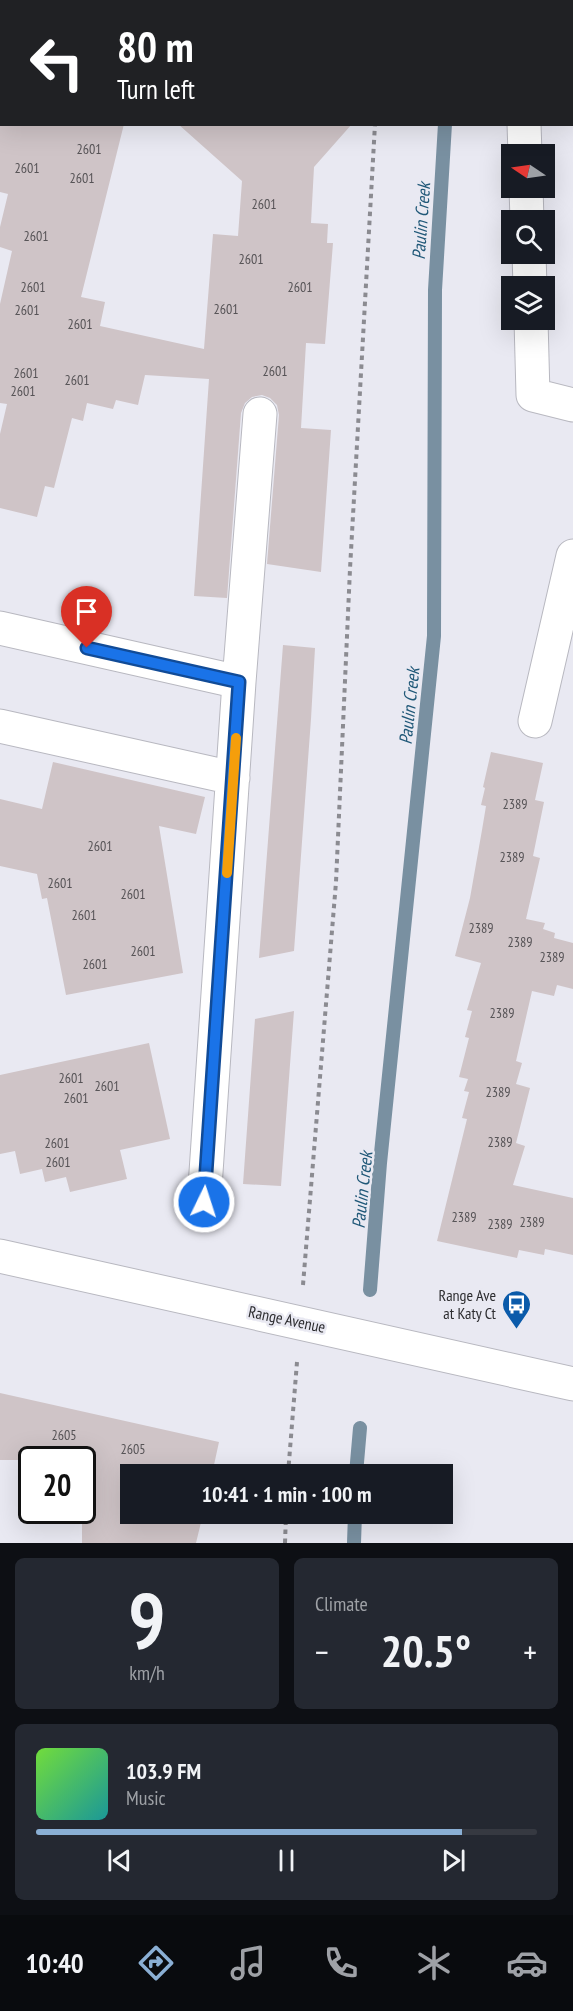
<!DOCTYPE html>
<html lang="en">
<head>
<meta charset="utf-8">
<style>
	body { margin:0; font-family:"PT Sans Narrow",sans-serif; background:#242831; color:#f1f3f6; height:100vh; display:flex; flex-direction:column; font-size:22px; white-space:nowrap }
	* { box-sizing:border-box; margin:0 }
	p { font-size:20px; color:#9ea1a6 }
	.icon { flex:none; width:33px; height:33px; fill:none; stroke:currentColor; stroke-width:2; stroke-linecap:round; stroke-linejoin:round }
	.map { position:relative; height:1543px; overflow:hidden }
	.sheet { display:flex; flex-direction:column; gap:15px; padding:15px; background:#0d0f14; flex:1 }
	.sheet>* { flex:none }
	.banner { position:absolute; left:0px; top:0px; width:573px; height:126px; box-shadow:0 6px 24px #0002; background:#202124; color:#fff; overflow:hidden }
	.needle { width:39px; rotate:283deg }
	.controls { position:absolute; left:501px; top:144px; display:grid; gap:12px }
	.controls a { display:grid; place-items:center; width:54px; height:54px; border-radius:0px; background:#171b24; box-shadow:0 6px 24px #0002; font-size:30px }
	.speed { position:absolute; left:18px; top:1446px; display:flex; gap:12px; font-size:30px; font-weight:700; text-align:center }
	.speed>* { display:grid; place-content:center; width:78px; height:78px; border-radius:50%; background:#171b24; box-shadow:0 6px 24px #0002; line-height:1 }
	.speed .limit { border:3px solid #111; border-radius:9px; background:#fff; color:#111 }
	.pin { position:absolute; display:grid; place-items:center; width:51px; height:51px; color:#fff; margin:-62px -26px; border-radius:50% 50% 50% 0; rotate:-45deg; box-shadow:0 0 6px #0007 }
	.pin .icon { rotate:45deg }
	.me { position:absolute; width:66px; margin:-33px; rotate:4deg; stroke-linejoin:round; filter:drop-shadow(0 0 4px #0008) }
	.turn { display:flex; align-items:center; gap:21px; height:126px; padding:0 18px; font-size:27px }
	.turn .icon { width:78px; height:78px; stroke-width:2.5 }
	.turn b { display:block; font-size:42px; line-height:51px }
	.big { font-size:45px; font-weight:800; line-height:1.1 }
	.sheet .widget { flex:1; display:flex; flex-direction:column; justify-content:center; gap:9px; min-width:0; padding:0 21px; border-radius:9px; background:#242831 }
	.sheet .dial { align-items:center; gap:0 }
	.dial b { font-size:78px; line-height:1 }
	.song { display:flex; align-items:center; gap:18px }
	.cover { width:72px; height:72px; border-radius:9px; background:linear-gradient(135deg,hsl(100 70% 55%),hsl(180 70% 35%)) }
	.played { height:6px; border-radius:3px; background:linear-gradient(90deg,#8aafd4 85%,#363941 85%) }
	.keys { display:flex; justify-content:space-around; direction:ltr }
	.heat { display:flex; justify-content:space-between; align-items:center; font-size:33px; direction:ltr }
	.sheet .tiles { flex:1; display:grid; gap:15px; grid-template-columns:1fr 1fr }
	.widget:last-child { grid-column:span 2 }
	.trip { position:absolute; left:120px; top:1464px; width:333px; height:60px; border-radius:0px; background:#171b24; box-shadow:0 6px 24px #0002; font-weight:800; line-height:60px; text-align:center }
	.menu { display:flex; height:96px; justify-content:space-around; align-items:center; background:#090b0e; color:#9ea1a6 }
	.menu .icon { width:42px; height:42px }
	.menu .active { color:#8aafd4 }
	.menu b { font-size:27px; color:#f1f3f6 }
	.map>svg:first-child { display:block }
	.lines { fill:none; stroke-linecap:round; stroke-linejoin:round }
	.stream { stroke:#7990a1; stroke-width:14 }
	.building { fill:#cfc4c7 }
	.minor-casing { stroke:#b8b8c0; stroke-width:35 }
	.path { stroke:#8b8b91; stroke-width:4; stroke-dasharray:4.5 4.5; stroke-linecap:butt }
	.minor { stroke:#fff; stroke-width:33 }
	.route-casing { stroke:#114b97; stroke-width:15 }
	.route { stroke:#1a73e8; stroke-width:10 }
	.slow { stroke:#f59e0b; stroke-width:10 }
	.labels { text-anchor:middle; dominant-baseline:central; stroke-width:5; stroke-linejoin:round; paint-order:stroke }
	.number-label { font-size:14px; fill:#565356 }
	.poi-label { font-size:16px; fill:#2d2d30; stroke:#e9e9f2; text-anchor:end }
	.street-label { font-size:16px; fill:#2d2d30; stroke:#e9e9f2 }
	.water-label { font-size:18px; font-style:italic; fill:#205878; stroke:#e9e9f2 }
</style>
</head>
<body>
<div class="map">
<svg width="573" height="1543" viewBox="0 0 573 1543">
	<rect width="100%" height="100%" fill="#e9e9f2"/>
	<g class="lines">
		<path class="stream" d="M 370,1290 L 380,1163 L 434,636 L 435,290 L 445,124
			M 356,1474 L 360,1428
			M 354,1543 L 355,1514"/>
	</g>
	<path class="building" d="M 0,124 L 124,124 L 81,297 L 105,302 L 100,326 L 204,349 L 213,234 L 238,236 L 242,181 L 178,124 L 352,124 L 314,167 L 311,223 L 328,224 L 327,243 L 333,243 L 325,344 L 306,343 L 301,428 L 331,430 L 321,572 L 267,564 L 279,415 L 277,405 L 270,398 L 262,395 L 252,397 L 245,403 L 241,413 L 227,598 L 194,596 L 209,379 L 145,375 L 138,405 L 116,400 L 113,409 L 87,403 L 83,421 L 72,418 L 54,488 L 45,486 L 37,517 L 0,508 L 0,434 L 7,404 L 0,403 L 0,304 L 12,251 L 0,247 L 0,227 L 8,194 L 0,192 Z
		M 283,645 L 315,648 L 311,719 L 294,951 L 259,958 Z
		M 491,752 L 543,763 L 535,800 L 544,802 L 533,856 L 540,858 L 526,919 L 545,923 L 543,929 L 555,933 L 554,938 L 573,943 L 573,989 L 557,985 L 554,996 L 532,991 L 516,1061 L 522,1063 L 516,1084 L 530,1088 L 516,1143 L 525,1146 L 513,1185 L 573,1198 L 573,1255 L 545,1249 L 544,1255 L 519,1250 L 517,1258 L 437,1241 L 467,1119 L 462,1118 L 469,1092 L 464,1091 L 468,1079 L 459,1077 L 469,1038 L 465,1037 L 472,1011 L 467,1010 L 481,963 L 455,956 L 470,898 L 482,830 L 486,806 L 481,805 L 485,788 L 483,787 Z
		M 53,762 L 205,797 L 196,834 L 159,826 L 183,973 L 66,995 L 47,898 L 42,899 L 37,874 L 0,866 L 0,799 L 42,809 Z
		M 294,1011 L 281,1186 L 243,1184 L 255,1019 Z
		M 149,1043 L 170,1139 L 120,1150 L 127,1179 L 70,1192 L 66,1177 L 45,1182 L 42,1169 L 20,1174 L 15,1151 L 0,1154 L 0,1075 Z
		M 0,1393 L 219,1442 L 212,1474 L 130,1474 L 130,1514 L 203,1514 L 196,1543 L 82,1543 L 82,1460 L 0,1460 Z"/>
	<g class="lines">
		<defs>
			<path id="minor" d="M 520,0 L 520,2
				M 545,0 L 551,2
				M 524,124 L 525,154
				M 526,188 L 527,220
				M 529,254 L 530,286
				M 531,320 L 533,395 L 573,405
				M 0,628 L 239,682 L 260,414
				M 535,721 L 573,556
				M 0,726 L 233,778
				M 204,1202 L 239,682
				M 0,1256 L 573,1384"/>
		</defs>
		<use href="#minor" class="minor-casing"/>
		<path class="path" d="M 382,2 L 382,0
			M 303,1285 L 336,882 L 350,569 L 375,124
			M 288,1474 L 297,1362
			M 285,1543 L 286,1514"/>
		<use href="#minor" class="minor"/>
	</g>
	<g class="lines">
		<defs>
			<path id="route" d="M 87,648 L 239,682 L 204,1202"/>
		</defs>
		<use href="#route" class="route-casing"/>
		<use href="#route" class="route"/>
		<path class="slow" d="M 227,873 L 236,738"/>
	</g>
	<defs>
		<symbol id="bus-pin" viewBox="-11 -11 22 30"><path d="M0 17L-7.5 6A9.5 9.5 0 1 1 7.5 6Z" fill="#0b5baa" stroke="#e9e9f2"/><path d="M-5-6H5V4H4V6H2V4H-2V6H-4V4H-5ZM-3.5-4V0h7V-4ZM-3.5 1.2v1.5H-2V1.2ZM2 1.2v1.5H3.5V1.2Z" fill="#fff"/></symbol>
	</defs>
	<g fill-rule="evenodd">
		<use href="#bus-pin" x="500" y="1288" width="33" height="45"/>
	</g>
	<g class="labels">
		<g class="number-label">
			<text x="89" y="149">2601</text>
			<text x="27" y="168">2601</text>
			<text x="82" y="178">2601</text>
			<text x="264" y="204">2601</text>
			<text x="36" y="236">2601</text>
			<text x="251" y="259">2601</text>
			<text x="33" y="287">2601</text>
			<text x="300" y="287">2601</text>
			<text x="226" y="309">2601</text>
			<text x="27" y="310">2601</text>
			<text x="80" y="324">2601</text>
			<text x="275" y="371">2601</text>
			<text x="26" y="373">2601</text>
			<text x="77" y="380">2601</text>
			<text x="23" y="391">2601</text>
			<text x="515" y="804">2389</text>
			<text x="100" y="846">2601</text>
			<text x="512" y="857">2389</text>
			<text x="60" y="883">2601</text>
			<text x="133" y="894">2601</text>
			<text x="84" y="915">2601</text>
			<text x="481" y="928">2389</text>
			<text x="520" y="942">2389</text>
			<text x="143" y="951">2601</text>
			<text x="552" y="957">2389</text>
			<text x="95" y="964">2601</text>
			<text x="502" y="1013">2389</text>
			<text x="71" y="1078">2601</text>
			<text x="107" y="1086">2601</text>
			<text x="498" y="1092">2389</text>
			<text x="76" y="1098">2601</text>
			<text x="500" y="1142">2389</text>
			<text x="57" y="1143">2601</text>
			<text x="58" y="1162">2601</text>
			<text x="464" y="1217">2389</text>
			<text x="532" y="1222">2389</text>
			<text x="500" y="1224">2389</text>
			<text x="64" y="1435">2605</text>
			<text x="133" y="1449">2605</text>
		</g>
		<g class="poi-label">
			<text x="496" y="1295">Range Ave<tspan x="496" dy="18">at Katy Ct</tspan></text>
		</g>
		<g class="street-label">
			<text transform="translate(287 1319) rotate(12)">Range Avenue</text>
		</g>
		<g class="water-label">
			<text transform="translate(421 221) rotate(-86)">Paulin Creek</text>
			<text transform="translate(409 706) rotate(-84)">Paulin Creek</text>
			<text transform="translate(362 1190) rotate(-84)">Paulin Creek</text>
		</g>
	</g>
</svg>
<div class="controls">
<a><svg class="needle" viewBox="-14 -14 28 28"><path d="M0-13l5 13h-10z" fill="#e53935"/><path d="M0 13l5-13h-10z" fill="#9ea1a6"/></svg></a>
<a><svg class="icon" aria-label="search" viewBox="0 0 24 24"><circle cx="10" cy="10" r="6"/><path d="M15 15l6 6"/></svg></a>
<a><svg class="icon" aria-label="layers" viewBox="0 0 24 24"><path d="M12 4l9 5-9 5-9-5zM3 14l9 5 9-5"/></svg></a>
</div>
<div class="speed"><div class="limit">20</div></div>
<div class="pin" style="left:87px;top:648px;background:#d93025"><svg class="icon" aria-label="arrive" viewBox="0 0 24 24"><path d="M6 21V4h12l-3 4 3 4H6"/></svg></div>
<svg class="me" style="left:204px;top:1202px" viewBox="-20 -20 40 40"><circle r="17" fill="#1a73e8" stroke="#fff" stroke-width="3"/><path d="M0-11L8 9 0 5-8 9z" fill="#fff"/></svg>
<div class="trip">10:41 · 1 min · 100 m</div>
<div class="banner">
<div class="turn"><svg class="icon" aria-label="left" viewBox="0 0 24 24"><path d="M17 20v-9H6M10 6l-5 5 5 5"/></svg><div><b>80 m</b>Turn left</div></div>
</div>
</div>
<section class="sheet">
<div class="tiles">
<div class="widget dial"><b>9</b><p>km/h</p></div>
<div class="widget"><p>Climate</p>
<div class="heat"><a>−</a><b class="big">20.5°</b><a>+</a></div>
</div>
<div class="widget">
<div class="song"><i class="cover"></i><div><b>103.9 FM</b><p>Music</p></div></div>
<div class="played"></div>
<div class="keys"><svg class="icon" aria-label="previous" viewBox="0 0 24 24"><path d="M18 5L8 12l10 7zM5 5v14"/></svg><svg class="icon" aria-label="pause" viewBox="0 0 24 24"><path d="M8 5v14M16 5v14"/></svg><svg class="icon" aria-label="next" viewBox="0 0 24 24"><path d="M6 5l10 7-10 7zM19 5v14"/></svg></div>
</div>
</div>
</section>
<nav class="menu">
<b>10:40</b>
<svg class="icon active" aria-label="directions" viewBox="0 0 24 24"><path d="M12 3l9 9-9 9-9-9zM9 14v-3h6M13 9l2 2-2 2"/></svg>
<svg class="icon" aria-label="music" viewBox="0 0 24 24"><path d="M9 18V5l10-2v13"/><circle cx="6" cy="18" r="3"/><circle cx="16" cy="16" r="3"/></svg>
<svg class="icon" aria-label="phone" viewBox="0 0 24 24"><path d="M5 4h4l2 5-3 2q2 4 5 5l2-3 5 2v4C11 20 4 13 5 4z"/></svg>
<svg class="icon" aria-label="climate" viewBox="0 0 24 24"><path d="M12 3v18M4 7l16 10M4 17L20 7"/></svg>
<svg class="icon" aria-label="car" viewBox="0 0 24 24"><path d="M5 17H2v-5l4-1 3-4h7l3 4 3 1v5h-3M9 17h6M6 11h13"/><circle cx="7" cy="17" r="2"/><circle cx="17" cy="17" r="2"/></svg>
</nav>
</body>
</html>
